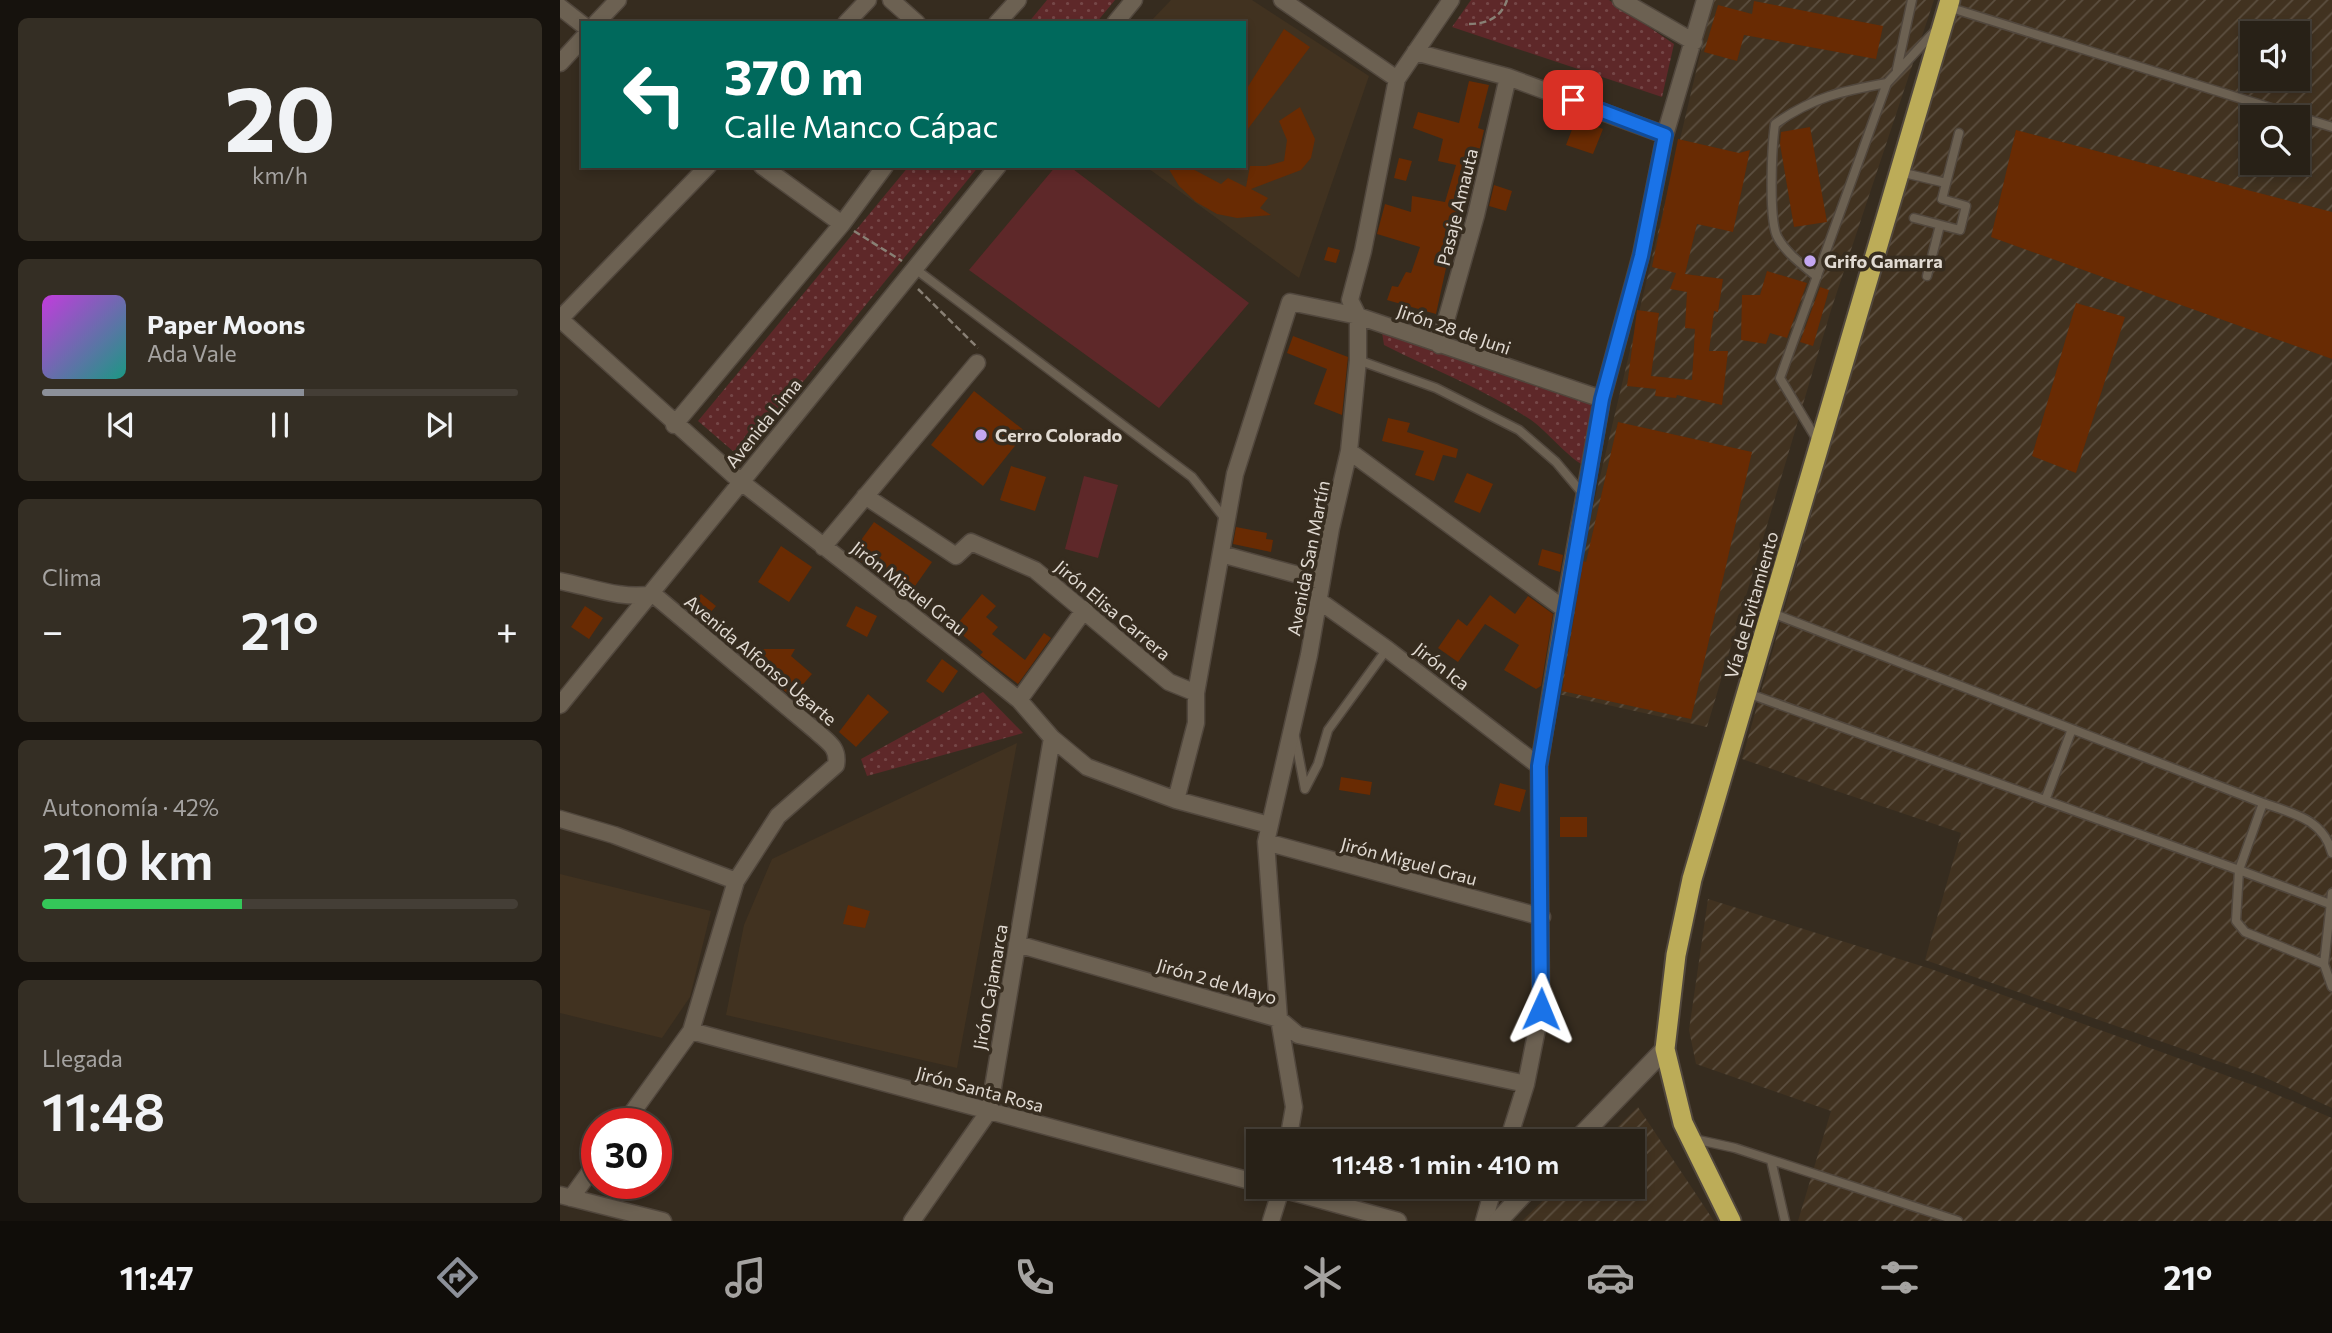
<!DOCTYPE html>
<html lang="es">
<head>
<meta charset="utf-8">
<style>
	body { margin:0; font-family:Commissioner,sans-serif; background:#342e24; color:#f1f3f6; height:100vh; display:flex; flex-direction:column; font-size:26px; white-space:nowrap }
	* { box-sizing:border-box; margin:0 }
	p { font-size:23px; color:#a5a3a1 }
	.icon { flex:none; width:38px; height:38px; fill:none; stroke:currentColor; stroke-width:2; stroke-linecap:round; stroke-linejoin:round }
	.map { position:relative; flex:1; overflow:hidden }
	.side { display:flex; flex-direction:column; gap:18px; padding:18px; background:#16120d; width:560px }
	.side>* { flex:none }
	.guide { position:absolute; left:21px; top:21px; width:665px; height:147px; border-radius:0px; box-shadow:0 4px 10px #0003,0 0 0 2px #443e36; background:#00695c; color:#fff; overflow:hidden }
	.tools { position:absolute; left:1680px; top:21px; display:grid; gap:14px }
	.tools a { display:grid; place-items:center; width:70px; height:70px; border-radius:0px; background:#282117; box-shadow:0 4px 10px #0003,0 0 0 2px #443e36; font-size:35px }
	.speed { position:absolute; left:21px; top:1108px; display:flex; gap:14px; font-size:35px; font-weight:700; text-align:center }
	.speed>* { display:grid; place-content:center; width:91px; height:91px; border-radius:50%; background:#282117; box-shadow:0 4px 10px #0003,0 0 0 2px #443e36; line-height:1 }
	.speed .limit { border:10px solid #d22; background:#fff; color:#111 }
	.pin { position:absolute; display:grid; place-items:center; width:60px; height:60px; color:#fff; margin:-30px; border-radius:14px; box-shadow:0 4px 10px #0006 }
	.me { position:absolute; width:77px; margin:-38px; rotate:1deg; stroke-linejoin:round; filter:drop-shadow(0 0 5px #0008) }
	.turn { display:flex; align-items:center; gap:24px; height:147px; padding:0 28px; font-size:32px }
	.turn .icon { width:91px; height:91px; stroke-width:2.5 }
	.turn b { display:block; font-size:49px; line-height:60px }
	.big { font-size:52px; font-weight:600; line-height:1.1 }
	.side .tile { flex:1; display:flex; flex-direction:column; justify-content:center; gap:10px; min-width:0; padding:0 24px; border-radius:10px; background:#342e24 }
	.side .dial { align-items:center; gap:0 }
	.dial b { font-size:91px; line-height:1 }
	.song { display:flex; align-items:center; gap:21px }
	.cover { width:84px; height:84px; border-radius:10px; background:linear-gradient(135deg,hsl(290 70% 55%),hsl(170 70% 35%)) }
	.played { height:7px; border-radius:4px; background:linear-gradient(90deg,#8c9099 55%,#443e36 55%) }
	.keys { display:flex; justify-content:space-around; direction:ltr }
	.heat { display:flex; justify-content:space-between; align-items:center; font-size:38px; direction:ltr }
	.charge { height:10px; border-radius:5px; background:linear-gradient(90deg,#34c759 42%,#443e36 0) }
	.trip { position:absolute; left:686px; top:1129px; width:399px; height:70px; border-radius:0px; background:#282117; box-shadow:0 4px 10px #0003,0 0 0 2px #443e36; font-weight:600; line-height:70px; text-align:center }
	.tabs { display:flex; height:112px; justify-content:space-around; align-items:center; background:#100d09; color:#a5a3a1 }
	.tabs .icon { width:49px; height:49px }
	.tabs .current { color:#8c9099 }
	.tabs b { font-size:32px; color:#f1f3f6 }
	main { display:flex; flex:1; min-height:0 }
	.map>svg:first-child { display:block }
	.built { fill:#413220 }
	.industrial { fill:url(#industrial-furrows); fill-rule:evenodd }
	.green { fill:#5e2829 }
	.park { fill:url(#park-dots) }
	.building { fill:#692b03 }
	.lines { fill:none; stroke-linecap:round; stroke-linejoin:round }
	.service-casing { stroke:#51473d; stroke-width:11 }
	.minor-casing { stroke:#51473d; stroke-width:19 }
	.tertiary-casing { stroke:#51473d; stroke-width:21 }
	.trunk-casing { stroke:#51473d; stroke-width:23 }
	.path { stroke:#898075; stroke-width:2.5; stroke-dasharray:7 3.5; stroke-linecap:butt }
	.service { stroke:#6c6152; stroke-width:8 }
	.minor { stroke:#6c6152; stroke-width:16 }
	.tertiary { stroke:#6c6152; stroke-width:18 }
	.trunk { stroke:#bcac58; stroke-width:19 }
	.route-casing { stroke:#114b97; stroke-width:18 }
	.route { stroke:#1a73e8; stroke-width:12 }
	.poi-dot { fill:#c4a7f1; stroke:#362c1f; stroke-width:2.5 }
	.labels { text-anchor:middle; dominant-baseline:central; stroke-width:7; stroke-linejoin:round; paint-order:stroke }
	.street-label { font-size:18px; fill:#e1dad2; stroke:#362c1f }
	.poi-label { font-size:18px; font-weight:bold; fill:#e1dad2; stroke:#362c1f; text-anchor:start }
</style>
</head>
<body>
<main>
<section class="side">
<div class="tile dial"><b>20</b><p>km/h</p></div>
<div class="tile">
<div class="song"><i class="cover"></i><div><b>Paper Moons</b><p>Ada Vale</p></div></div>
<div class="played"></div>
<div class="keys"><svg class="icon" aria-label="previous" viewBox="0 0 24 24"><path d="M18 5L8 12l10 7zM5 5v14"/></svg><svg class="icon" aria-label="pause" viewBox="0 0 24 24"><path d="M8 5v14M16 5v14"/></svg><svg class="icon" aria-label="next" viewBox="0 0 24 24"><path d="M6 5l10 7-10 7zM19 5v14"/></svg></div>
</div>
<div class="tile"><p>Clima</p>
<div class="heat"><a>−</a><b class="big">21°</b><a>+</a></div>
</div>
<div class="tile"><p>Autonomía · 42%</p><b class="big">210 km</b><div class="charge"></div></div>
<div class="tile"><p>Llegada</p><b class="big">11:48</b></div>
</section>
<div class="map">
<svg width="1772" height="1221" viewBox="0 0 1772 1221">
	<defs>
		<pattern id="industrial-furrows" width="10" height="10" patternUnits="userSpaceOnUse" patternTransform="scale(1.75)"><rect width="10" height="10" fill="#413220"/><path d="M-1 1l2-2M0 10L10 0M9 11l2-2" fill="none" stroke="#5c4f40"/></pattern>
		<pattern id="park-dots" width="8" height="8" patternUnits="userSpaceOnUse" patternTransform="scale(1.75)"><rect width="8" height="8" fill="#5e2829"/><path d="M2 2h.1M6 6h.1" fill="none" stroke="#754747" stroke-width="1.8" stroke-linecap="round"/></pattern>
	</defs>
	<rect width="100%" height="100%" fill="#362c1f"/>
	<path class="built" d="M 611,0 L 692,0 L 809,76 L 739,278 L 585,166 L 684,166 L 684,23 L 589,23 Z
		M 457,743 L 397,1068 L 166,1015 L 184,925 L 212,859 Z
		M 0,874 L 151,911 L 130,997 L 102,1038 L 0,1013 Z"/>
	<path class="industrial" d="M 1153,0 L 1374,0 L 1271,310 L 1147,727 L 989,692 Z
		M 1397,0 L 1772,0 L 1772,1108 L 1704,1077 L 1365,960 L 1401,833 L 1182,759 ZM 1692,33 L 1738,33 L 1738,79 L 1692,79 ZM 1692,117 L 1738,117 L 1738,163 L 1692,163 Z
		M 1148,899 L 1371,969 L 1701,1088 L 1772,1118 L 1772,1221 L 1238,1221 L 1271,1111 L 1136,1064 L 1129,1030 Z
		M 1078,1107 L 1154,1221 L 962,1221 L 997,1187 L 1073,1186 L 1073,1141 L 1043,1141 Z"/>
	<path class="green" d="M 496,166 L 509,166 L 689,303 L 599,408 L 409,270 Z
		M 524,476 L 558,485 L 538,558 L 505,549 Z"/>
	<path class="park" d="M 487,0 L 555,0 L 536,23 L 468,23 Z
		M 911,0 L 1049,0 L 1114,44 L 1102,97 L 892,27 Z
		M 349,166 L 419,166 L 181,458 L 138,421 Z
		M 821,326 L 1034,405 L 1026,466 C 1010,461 986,429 968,418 C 924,389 871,369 824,345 Z
		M 423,692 L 463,733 L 307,776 L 301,759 Z"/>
	<path class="building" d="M 1194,1 L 1323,26 L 1316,59 L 1184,35 L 1177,61 L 1144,52 L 1158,5 L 1192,14 Z
		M 724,29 L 750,47 L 684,134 L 684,93 Z
		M 909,81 L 929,85 L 918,128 L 924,130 L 915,170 L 912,169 L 901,199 L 876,314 L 827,300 L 832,286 L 838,287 L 846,272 L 851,273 L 860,247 L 817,234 L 825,204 L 851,212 L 852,196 L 885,202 L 896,165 L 878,161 L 883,139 L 853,128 L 858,112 L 899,123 Z
		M 740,107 L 755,139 L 751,158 L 741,170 L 691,189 L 708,198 L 700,208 L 711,215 L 677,218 L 657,214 L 636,202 L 619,186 L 607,166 L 627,166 L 661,184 L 668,178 L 686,187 L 690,166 L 706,166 L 724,161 L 727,140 L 719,121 Z
		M 1016,119 L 1043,129 L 1033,154 L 1006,145 Z
		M 1250,127 L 1267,222 L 1234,227 L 1220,144 L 1221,132 Z
		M 1456,130 L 1772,212 L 1772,359 L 1431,237 Z
		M 1118,139 L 1179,153 L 1190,150 L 1173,232 L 1137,224 L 1125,274 L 1163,279 L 1158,312 L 1154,311 L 1149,351 L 1168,351 L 1162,405 L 1117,395 L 1116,398 L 1095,396 L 1096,389 L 1067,386 L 1077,310 L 1099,313 L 1091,376 L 1132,380 L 1135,329 L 1125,328 L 1127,292 L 1110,289 L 1116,273 L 1092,267 Z
		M 839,158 L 852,161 L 846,181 L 834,178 Z
		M 934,185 L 952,191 L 946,211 L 929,206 Z
		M 768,247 L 780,250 L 776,263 L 764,260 Z
		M 1207,271 L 1247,283 L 1227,338 L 1210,333 L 1206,344 L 1181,340 L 1182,295 L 1200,295 Z
		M 1260,287 L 1269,290 L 1253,346 L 1240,342 Z
		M 1516,303 L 1565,317 L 1516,473 L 1472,456 Z
		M 733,336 L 788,357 L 782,415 L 754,404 L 767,369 L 727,353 Z
		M 414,391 L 466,432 L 423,486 L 371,445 Z
		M 828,418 L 850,423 L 847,432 L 898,449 L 896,458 L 883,455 L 874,481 L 855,475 L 864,451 L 822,441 Z
		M 1058,422 L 1192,452 L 1131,719 L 1002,691 L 1023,561 L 1026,562 Z
		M 451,466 L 486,477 L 475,511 L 440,500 Z
		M 907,473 L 933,484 L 920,513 L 894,502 Z
		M 314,522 L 372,562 L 348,596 L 291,554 Z
		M 676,527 L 707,533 L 706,539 L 713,540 L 711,552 L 673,544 Z
		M 221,546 L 252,567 L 229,602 L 198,582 Z
		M 982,549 L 1003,555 L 1000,572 L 978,565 Z
		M 141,594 L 156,606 L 145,619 L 130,607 Z
		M 422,594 L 436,606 L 426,617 L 438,627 L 432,634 L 465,660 L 484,633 L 491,638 L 458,684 L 420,655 L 423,652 L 394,628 Z
		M 930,595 L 955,614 L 968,596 L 993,614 L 981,686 L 976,689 L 944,670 L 959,645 L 925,624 L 898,662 L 878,648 L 898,619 L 907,626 Z
		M 25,606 L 43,618 L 29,639 L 11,627 Z
		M 296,606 L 317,616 L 307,637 L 286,626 Z
		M 189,649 L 235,649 L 231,656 L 252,674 L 232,697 L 183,656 Z
		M 382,659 L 398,671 L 383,693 L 366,681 Z
		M 308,694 L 329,712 L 296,747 L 279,732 Z
		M 781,777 L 812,782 L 810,795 L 779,790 Z
		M 940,783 L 966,790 L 960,812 L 934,805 Z
		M 1000,817 L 1027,817 L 1027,837 L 1000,837 Z
		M 288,905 L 310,911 L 305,928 L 283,924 Z"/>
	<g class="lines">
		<defs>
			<path id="service" d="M 1388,7 L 1772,127
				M 1337,69 L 1352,0
				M 1340,172 L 1386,183
				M 1354,218 L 1400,230 L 1406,206 L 1382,199 L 1399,133
				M 354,268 L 632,477 L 666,520
				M 1367,276 L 1380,225
				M 1257,277 C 1243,265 1227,254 1218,238 C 1208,222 1212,145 1215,124 C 1253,97 1282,91 1327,83
				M 798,360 L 876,388 L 959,430 L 996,462 L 1023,494
				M 1257,440 L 1220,378 L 1327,83 L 1374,32
				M 1187,693 L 1679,870 L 1703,803 L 1212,613
				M 735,737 L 745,789 L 758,764 L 768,730 L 827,649
				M 1486,798 L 1512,729
				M 1703,803 C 1734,814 1763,819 1772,853
				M 1770,904 L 1679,870 L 1676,921 L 1685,932 L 1764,964 L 1772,987
				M 1764,964 L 1772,893
				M 1134,1139 L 1175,1148 L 1398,1221
				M 1211,1160 L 1225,1221"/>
			<path id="minor" d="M 331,0 L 357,23
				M 722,0 L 837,79
				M 1061,0 L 1134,42
				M 0,7 L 23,25
				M 36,23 L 58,0
				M 286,23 L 308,0
				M 437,23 L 458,0
				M 555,23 L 574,0
				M 855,52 L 948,77 L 1105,135
				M 0,63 L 23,38
				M 202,166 L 282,224
				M 0,319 L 180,481 L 407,658 L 459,700 L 492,738 L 527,767 L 616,800 L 709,825
				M 0,319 L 148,166
				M 879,345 L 916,215 L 948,77
				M 114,425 L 282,224 L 325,166
				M 789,451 L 1004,609
				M 305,496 L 396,556 L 411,542 L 475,570 L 609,682 L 636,693
				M 263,547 L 417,363
				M 661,554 L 761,581
				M 0,581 C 31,587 62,600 93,594 L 257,732 C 269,743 279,748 276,765 L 218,816 L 176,881 L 131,1031 L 64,1124
				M 758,600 L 827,649 L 979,766
				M 459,700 L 525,609
				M 0,705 L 438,166
				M 616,800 L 636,723 L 636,693 L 675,474 L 730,302 L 798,316 L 1042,399
				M 0,819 L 54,835 L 176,881
				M 706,842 L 982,917
				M 457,944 L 719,1019 L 738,1035 L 966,1084
				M 131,1031 L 698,1183
				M 728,1141 L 734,1107 L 719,1019 L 706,842 L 749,655 L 771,528 L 789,451 L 798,360 L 798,316 L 790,300 L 803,251 L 837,79 L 891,0
				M 948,1141 L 966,1084 L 981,1009 L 979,766 L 1004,609 L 1042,399 L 1081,255 L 1105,135 L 1145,0
				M 710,1186 L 838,1221
				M 0,1195 L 103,1221
				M 11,1198 L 37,1162
				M 352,1221 L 429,1111 L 492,738
				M 711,1221 L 722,1186
				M 924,1221 L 934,1186"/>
			<path id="tertiary" d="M 1016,1141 L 1105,1049
				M 938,1221 L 971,1186"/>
			<path id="trunk" d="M 1171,1221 L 1123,1123 L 1105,1049 L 1116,955 L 1132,879 L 1390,0"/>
		</defs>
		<use href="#service" class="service-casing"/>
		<use href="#minor" class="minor-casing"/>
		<use href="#tertiary" class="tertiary-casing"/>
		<use href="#trunk" class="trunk-casing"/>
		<path class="path" d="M 909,24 C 926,24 941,18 947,0
			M 294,231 L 342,261
			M 358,289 L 418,348"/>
		<use href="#service" class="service"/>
		<use href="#minor" class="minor"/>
		<use href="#tertiary" class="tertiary"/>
		<use href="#trunk" class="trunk"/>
	</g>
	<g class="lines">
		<defs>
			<path id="route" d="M 981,1009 L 979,766 L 1042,399 L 1081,256 L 1105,135 L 1013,100"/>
		</defs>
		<use href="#route" class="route-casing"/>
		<use href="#route" class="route"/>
	</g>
	<g class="poi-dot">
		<circle cx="1250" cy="261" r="7"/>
		<circle cx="421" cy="435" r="7"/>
	</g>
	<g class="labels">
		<g class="street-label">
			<text transform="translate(897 207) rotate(-76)">Pasaje Amauta</text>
			<text transform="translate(894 329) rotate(19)">Jirón 28 de Juni</text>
			<text transform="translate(203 423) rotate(-51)">Avenida Lima</text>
			<text transform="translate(748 558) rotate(-79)">Avenida San Martín</text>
			<text transform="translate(349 588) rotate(38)">Jirón Miguel Grau</text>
			<text transform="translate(1191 605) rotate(-74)">Vía de Evitamiento</text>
			<text transform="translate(553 610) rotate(40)">Jirón Elisa Carrera</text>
			<text transform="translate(201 660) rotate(40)">Avenida Alfonso Ugarte</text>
			<text transform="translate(882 666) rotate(38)">Jirón Ica</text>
			<text transform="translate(849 861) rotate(15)">Jirón Miguel Grau</text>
			<text transform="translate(657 981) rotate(16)">Jirón 2 de Mayo</text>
			<text transform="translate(430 987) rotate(-80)">Jirón Cajamarca</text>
			<text transform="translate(420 1089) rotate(15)">Jirón Santa Rosa</text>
		</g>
		<g class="poi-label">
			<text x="1264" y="261">Grifo Gamarra</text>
			<text x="435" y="435">Cerro Colorado</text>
		</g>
	</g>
</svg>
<div class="tools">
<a><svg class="icon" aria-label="sound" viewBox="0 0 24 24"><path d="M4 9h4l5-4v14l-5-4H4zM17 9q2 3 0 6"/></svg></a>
<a><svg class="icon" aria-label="search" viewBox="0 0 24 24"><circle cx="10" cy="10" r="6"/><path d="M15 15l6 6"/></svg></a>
</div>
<div class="speed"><div class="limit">30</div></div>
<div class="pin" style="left:1013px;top:100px;background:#d93025"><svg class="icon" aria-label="arrive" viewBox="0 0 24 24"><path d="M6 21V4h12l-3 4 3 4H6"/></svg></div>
<svg class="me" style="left:981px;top:1009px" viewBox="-20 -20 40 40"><path d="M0-17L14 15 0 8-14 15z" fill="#1a73e8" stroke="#fff" stroke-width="4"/></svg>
<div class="trip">11:48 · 1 min · 410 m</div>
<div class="guide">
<div class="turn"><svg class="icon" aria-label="left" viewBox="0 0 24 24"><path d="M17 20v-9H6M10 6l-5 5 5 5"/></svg><div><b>370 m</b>Calle Manco Cápac</div></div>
</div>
</div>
</main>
<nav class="tabs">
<b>11:47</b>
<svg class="icon current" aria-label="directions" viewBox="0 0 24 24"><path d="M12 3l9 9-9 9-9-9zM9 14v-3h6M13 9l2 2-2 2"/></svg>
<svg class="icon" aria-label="music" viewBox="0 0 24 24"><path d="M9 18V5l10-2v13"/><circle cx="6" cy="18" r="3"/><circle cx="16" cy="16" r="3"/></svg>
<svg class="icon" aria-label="phone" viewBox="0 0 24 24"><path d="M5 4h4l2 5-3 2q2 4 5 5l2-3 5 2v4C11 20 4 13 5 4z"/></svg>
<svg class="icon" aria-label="climate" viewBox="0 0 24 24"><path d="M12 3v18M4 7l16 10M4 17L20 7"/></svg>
<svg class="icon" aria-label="car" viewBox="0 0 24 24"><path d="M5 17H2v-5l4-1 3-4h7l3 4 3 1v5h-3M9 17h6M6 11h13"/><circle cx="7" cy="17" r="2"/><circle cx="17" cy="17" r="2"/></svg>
<svg class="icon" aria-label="filters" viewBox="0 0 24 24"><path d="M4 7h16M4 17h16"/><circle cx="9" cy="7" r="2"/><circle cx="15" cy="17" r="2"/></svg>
<b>21°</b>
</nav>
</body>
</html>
